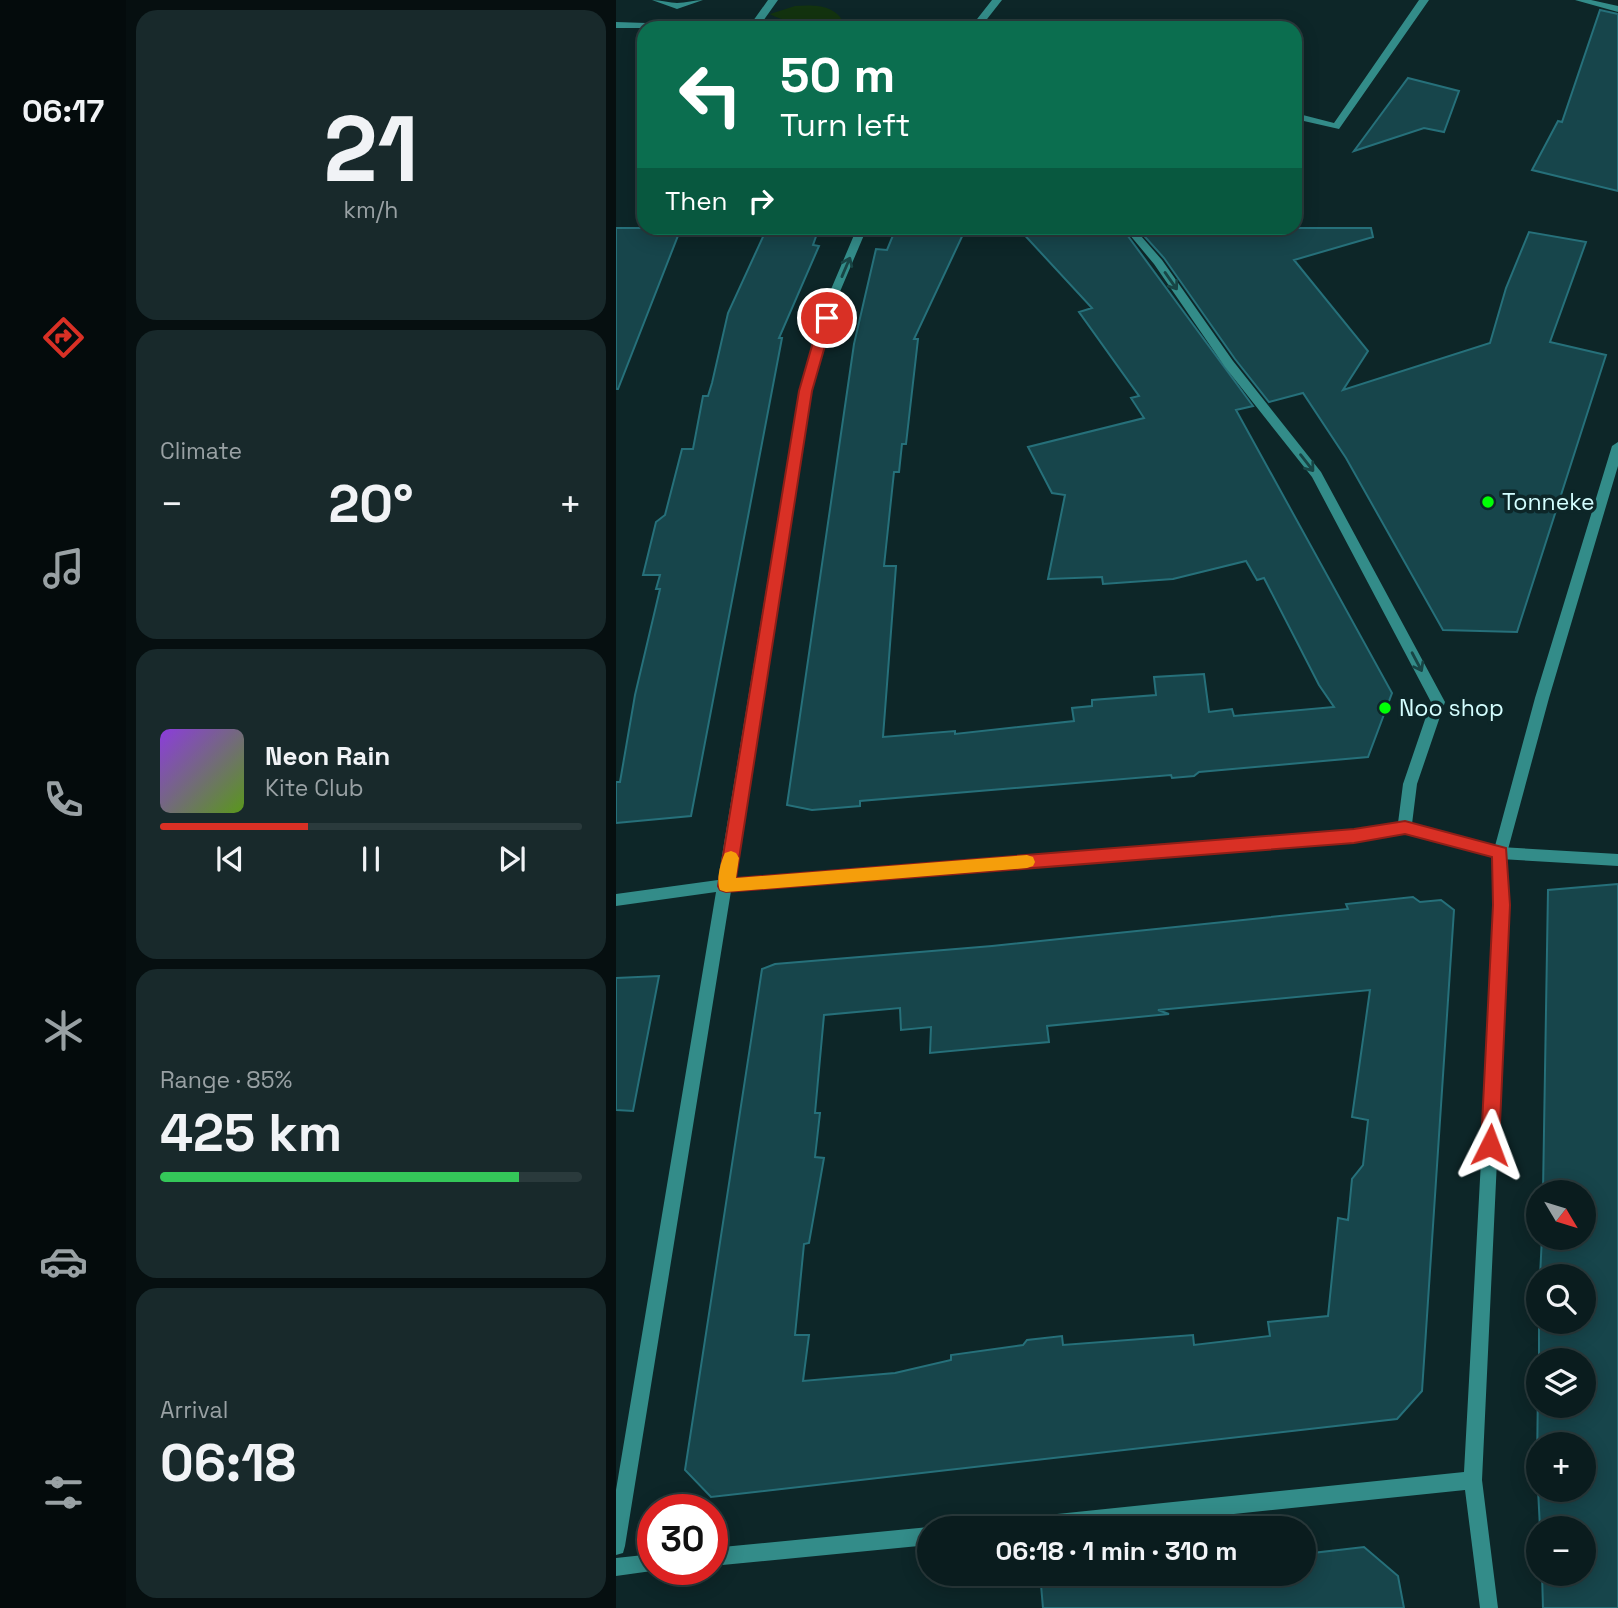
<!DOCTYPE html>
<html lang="en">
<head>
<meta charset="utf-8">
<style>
	body { margin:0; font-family:"Space Grotesk",sans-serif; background:#18292b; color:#f1f3f6; height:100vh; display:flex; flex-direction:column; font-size:26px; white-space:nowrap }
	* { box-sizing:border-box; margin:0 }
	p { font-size:23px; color:#99a1a4 }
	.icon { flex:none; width:38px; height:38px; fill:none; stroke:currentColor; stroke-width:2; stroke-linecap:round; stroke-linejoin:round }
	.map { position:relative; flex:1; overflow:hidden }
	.panel { display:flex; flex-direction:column; gap:10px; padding:10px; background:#060f10; width:490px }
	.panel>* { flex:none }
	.hud { position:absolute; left:21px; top:21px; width:665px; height:214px; border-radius:21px; box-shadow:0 4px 18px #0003,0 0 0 2px #2a3a3c; background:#0b6e4f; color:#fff; overflow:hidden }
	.needle { width:46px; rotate:128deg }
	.fabs { position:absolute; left:910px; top:1180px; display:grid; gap:14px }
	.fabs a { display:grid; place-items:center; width:70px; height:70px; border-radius:50%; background:#0a1c1e; box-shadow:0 4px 18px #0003,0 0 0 2px #2a3a3c; font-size:35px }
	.speed { position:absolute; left:21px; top:1494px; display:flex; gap:14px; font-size:35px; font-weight:700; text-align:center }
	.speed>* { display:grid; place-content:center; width:91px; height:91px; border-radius:50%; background:#0a1c1e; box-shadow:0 4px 18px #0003,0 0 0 2px #2a3a3c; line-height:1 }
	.speed .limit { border:10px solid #d22; background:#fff; color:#111 }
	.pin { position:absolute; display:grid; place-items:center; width:60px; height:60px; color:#fff; margin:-30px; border:4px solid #fff; border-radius:50%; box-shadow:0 2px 7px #0007 }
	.me { position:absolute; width:77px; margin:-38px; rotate:3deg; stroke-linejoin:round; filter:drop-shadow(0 0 5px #0008) }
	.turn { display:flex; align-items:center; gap:24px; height:147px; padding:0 28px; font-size:32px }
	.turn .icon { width:91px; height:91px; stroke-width:2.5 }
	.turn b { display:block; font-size:49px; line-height:60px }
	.then { display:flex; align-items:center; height:66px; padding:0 28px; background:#0003; gap:14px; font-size:26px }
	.big { font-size:52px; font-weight:700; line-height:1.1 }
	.panel .widget { flex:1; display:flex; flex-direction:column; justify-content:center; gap:10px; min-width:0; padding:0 24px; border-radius:21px; background:#18292b }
	.panel .dial { align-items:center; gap:0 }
	.dial b { font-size:91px; line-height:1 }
	.song { display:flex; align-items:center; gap:21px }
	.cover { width:84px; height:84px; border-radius:10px; background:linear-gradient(135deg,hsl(270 70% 55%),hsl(90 70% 35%)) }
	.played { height:7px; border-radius:4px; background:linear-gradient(90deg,#d93025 35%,#2a3a3c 35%) }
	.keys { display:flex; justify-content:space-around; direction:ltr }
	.heat { display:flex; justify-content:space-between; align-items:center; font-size:38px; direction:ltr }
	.charge { height:10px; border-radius:5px; background:linear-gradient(90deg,#34c759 85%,#2a3a3c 0) }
	.trip { position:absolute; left:301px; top:1516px; width:399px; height:70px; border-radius:35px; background:#0a1c1e; box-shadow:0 4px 18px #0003,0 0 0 2px #2a3a3c; font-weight:700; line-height:70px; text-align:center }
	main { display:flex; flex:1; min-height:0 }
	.dock { display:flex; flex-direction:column; width:126px; justify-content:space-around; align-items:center; background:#040b0c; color:#99a1a4 }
	.dock .icon { width:49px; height:49px }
	.dock .selected { color:#d93025 }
	.dock b { font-size:32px; color:#f1f3f6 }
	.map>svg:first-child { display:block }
	.green { fill:#13330f }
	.building { fill:#17454b; stroke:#26707a; stroke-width:2; fill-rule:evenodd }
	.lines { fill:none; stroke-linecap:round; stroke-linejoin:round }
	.service { fill:#338c89; fill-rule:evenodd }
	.pedestrian { fill:#338c89; fill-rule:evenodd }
	.minor { fill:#338c89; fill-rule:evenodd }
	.oneway { stroke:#184545 }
	.route { fill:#d93025; stroke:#8d1f18; stroke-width:2 }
	.slow { fill:#f59e0b }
	.poi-dot { fill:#00ff05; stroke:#0d2628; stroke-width:2.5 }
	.labels { text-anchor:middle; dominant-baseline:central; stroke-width:7; stroke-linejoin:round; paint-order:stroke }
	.poi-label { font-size:23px; fill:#d4feff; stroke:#0d2628; text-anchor:start }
</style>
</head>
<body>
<main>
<nav class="dock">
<b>06:17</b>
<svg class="icon selected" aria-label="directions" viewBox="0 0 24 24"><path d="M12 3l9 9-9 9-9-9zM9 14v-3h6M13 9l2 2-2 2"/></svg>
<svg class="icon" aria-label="music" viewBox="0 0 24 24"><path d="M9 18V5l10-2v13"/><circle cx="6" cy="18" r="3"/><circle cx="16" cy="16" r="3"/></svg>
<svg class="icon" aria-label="phone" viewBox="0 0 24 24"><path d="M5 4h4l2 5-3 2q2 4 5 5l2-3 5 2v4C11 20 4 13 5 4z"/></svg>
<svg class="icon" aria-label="climate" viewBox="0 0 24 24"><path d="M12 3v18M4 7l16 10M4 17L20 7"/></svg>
<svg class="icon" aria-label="car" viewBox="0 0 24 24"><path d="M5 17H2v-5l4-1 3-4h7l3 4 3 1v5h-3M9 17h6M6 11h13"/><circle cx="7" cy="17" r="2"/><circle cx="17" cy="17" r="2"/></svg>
<svg class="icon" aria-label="filters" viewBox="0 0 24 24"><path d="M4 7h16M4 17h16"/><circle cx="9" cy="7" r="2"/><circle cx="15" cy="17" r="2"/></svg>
</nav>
<section class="panel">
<div class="widget dial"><b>21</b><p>km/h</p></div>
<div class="widget"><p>Climate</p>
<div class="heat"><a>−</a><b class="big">20°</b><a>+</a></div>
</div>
<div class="widget">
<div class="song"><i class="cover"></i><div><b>Neon Rain</b><p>Kite Club</p></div></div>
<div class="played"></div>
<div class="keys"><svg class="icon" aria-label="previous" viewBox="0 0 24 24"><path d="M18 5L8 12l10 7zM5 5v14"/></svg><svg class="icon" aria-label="pause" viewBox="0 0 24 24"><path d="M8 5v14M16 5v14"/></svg><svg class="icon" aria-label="next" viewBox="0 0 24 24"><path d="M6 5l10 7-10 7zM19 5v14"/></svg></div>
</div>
<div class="widget"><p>Range · 85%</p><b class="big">425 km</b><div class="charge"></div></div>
<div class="widget"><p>Arrival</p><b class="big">06:18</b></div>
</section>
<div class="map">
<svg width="1002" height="1608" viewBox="0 0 1002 1608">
	<rect width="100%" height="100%" fill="#0d2628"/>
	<path class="green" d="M 179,6 C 198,5 218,4 228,23 L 221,24 L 219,28 L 204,28 L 203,25 C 193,26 162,20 154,14 Z"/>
	<path class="building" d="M 984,10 L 1002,14 L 1002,191 L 916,170 L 942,121 L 946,122 Z
		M 792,78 L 843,91 L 828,132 L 808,128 L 738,151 Z
		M 0,228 L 65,228 L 2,389 L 0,389 Z
		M 151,228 L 203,228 L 197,245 L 203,246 L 163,338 L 166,338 L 75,816 L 0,823 L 0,782 L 4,782 L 19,695 L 44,589 L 40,589 L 44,575 L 27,575 L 40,522 L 49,515 L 66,449 L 77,449 L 87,396 L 92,396 L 96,383 L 112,313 Z
		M 280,228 L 350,228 L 298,339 L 302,339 L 290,444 L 286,444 L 283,472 L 278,472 L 268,566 L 280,566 L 267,737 L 339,731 L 339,734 L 458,721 L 456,708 L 476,706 L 476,700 L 540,695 L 538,677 L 588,674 L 593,712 L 616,709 L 618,716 L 718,707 L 703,685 L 648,578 L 641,580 L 630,561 L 557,579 L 487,584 L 486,577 L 432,579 L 449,495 L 436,493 L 412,447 L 528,418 L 515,398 L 523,396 L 463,312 L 476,308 L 402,228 L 506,228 L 637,406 L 620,410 L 776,693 L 752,757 L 583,772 L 578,776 L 556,778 L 555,775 L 244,801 L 244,806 L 196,810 L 171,805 L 238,344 L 260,249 L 271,250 Z
		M 521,228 L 755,228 L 757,237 L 678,260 L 752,351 L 727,390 L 874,343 L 890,288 L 913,232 L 970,242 L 934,342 L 990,355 L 901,632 L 827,630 L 730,458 L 687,393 L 653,402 L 619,359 L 548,258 Z
		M 1002,884 L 1002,1608 L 927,1608 L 926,1573 L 968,1573 L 968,1528 L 924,1528 L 922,1489 L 968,1489 L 968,1444 L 922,1444 L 922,1488 L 921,1468 L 922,1384 L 922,1405 L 968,1405 L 968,1360 L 923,1360 L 923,1321 L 968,1321 L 968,1276 L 924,1276 L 926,1237 L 968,1237 L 968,1192 L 927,1192 L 932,890 Z
		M 797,897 L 804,902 L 825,900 L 838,910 L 806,1391 L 781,1419 L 95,1497 L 69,1470 L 146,969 L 159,964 L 376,946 L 732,909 L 730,904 ZM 754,990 L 736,1117 L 752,1120 L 747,1165 L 736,1179 L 732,1220 L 722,1218 L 712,1316 L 652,1322 L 654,1336 L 578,1345 L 577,1335 L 447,1345 L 446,1336 L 411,1340 L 407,1345 L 335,1355 L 335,1360 L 279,1373 L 187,1381 L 193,1335 L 179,1335 L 188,1244 L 193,1243 L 208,1158 L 199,1157 L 204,1113 L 199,1113 L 208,1015 L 284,1008 L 285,1030 L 315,1027 L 314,1053 L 433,1042 L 431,1026 L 553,1014 L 542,1010 Z
		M 43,976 L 17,1111 L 0,1110 L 0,978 Z
		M 748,1547 L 782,1576 L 788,1608 L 427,1608 L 425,1585 L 527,1573 L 688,1573 L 688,1554 Z"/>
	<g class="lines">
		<path class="service" d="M 803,0 L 813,0 L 723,129 L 679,119 L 679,113 L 718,123 Z"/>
		<path class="pedestrian" d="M 36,0 C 45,0 54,3 61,3 C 70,3 78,0 87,0 L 61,9 Z
			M 152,0 L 162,0 L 142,28 L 132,28 Z
			M 0,22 L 91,25 L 96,28 L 0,28 Z
			M 884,847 L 1002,854 L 1002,866 L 884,859 L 879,857 L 877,853 L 879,849 Z"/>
		<path class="minor" d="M 376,0 L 386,0 L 364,28 L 354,28 Z
			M 959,0 L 975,0 L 1002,6 L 1002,12 Z
			M 241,228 L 251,228 L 223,294 L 195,391 L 116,879 L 739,830 L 782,823 L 787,784 L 815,702 L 696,477 L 609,367 L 538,264 L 508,228 L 518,228 L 546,260 L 617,361 L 705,472 L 829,702 L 801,784 L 796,824 L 879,846 L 919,698 L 996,446 L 1002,442 L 1002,466 L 933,698 L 891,853 L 893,905 L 866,1480 L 882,1608 L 864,1608 L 849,1490 L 484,1528 L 384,1528 L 386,1521 L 393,1519 L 848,1472 L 879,905 L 877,857 L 789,834 L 739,842 L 115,891 L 9,1546 L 7,1553 L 0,1555 L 0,1490 L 100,892 L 0,906 L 0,894 L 102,880 L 183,391 L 213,294 Z
			M 313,1527 L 315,1528 L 313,1528 L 313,1545 L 96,1566 L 96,1548 Z
			M 37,1554 L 37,1570 L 43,1570 L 0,1576 L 0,1558 Z"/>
	</g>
	<defs><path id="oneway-shaft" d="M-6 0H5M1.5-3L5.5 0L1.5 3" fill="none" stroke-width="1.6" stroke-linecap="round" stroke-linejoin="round" transform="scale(1.75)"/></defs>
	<g class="oneway">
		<use href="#oneway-shaft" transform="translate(230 267) rotate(-67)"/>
		<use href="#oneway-shaft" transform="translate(555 281) rotate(55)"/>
		<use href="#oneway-shaft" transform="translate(691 463) rotate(52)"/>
		<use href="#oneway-shaft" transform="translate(801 662) rotate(62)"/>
	</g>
	<path class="route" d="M 211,314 L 217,318 L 196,391 L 120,878 L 738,829 L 789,821 L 890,848 L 894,905 L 883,1145 L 880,1151 L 874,1154 L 867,1151 L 865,1145 L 877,905 L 876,857 L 789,834 L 738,843 L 110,892 L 104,890 L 102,886 L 183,391 L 204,318 Z"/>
	<path class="slow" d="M 115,851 L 120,853 L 123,858 L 120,878 L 411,855 L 417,857 L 419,862 L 417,866 L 411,868 L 110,892 L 104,890 C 100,881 104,863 109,853 Z"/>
	<g class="poi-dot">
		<circle cx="872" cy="502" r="7"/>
		<circle cx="769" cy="708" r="7"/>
	</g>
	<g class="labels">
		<g class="poi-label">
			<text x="886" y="502">Tonneke</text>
			<text x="783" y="708">Noo shop</text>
		</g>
	</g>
</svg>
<div class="fabs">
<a><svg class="needle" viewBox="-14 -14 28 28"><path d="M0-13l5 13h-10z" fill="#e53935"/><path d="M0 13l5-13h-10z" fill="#99a1a4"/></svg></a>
<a><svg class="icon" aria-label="search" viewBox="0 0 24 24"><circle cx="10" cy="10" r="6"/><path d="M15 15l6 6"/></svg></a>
<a><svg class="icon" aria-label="layers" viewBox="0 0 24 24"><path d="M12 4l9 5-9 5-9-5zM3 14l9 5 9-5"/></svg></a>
<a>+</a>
<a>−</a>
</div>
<div class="speed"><div class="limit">30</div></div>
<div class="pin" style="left:211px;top:318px;background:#d93025"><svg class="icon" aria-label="arrive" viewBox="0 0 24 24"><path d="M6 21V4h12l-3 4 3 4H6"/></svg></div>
<svg class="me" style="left:874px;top:1145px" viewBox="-20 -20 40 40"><path d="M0-17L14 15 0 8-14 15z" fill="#d93025" stroke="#fff" stroke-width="4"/></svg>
<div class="trip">06:18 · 1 min · 310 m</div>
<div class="hud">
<div class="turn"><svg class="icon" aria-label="left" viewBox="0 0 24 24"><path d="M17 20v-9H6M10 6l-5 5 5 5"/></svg><div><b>50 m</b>Turn left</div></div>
<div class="then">Then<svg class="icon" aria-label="right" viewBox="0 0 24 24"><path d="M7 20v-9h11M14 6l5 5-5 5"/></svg></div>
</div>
</div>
</main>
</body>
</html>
